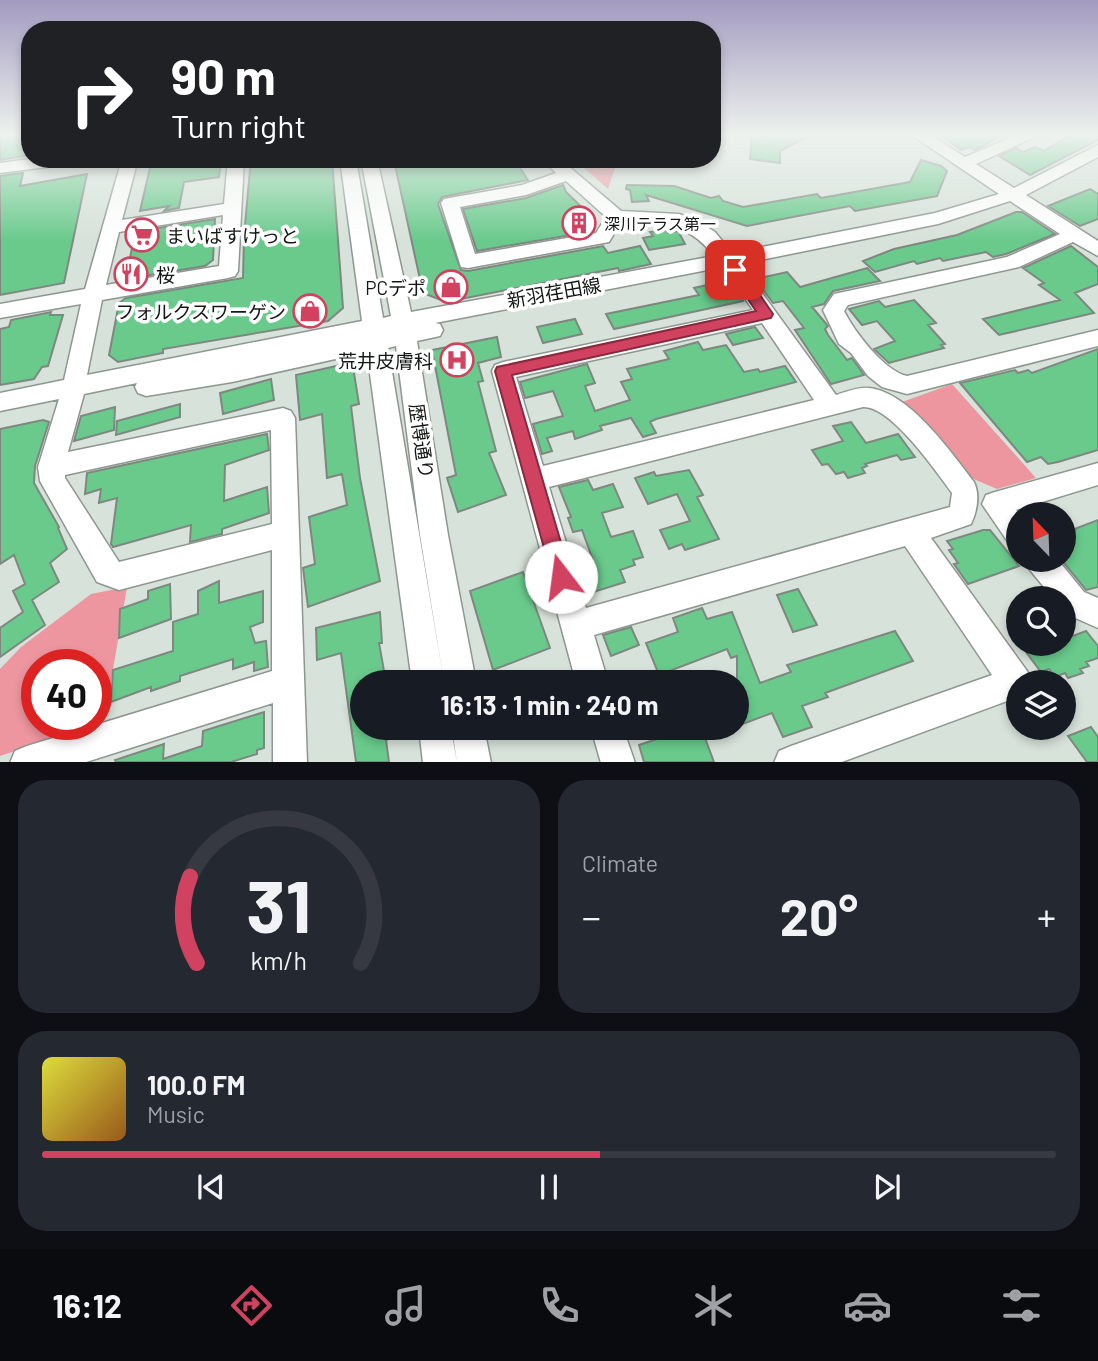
<!DOCTYPE html>
<html lang="en">
<head>
<meta charset="utf-8">
<style>
	body { margin:0; font-family:Barlow,"Noto Sans JP",sans-serif; background:#242831; color:#f1f3f6; height:100vh; display:flex; flex-direction:column; font-size:26px; white-space:nowrap }
	* { box-sizing:border-box; margin:0 }
	p { font-size:23px; color:#9ea1a6 }
	.icon { flex:none; width:38px; height:38px; fill:none; stroke:currentColor; stroke-width:2; stroke-linecap:round; stroke-linejoin:round }
	.map { position:relative; height:762px; overflow:hidden }
	.side { display:flex; flex-direction:column; gap:18px; padding:18px; background:#0d0f14; flex:1 }
	.side>* { flex:none }
	.top-card { position:absolute; left:21px; top:21px; width:700px; height:147px; border-radius:28px; box-shadow:0 4px 10px #0003; background:#202124; color:#fff; overflow:hidden }
	.needle { width:46px; rotate:337deg }
	.controls { position:absolute; left:1006px; top:502px; display:grid; gap:14px }
	.controls a { display:grid; place-items:center; width:70px; height:70px; border-radius:50%; background:#171b24; box-shadow:0 4px 10px #0003; font-size:35px }
	.speed { position:absolute; left:21px; top:649px; display:flex; gap:14px; font-size:35px; font-weight:700; text-align:center }
	.speed>* { display:grid; place-content:center; width:91px; height:91px; border-radius:50%; background:#171b24; box-shadow:0 4px 10px #0003; line-height:1 }
	.speed .limit { border:10px solid #d22; background:#fff; color:#111 }
	.pin { position:absolute; display:grid; place-items:center; width:60px; height:60px; color:#fff; margin:-30px; border-radius:14px; box-shadow:0 4px 10px #0006 }
	.me { position:absolute; width:77px; margin:-38px; rotate:345deg; stroke-linejoin:round; filter:drop-shadow(0 0 5px #0008) }
	.turn { display:flex; align-items:center; gap:24px; height:147px; padding:0 35px; font-size:32px }
	.turn .icon { width:91px; height:91px; stroke-width:2.5 }
	.turn b { display:block; font-size:49px; line-height:60px }
	.big { font-size:52px; font-weight:700; line-height:1.1 }
	.side .card { flex:1; display:flex; flex-direction:column; justify-content:center; gap:10px; min-width:0; padding:0 24px; border-radius:28px; background:#242831 }
	.side .dial { align-items:center; gap:0 }
	.dial svg { height:182px; overflow:visible; fill:none; stroke:#363941; stroke-width:7; stroke-linecap:round; text-anchor:middle }
	.dial text { fill:#f1f3f6; stroke:none }
	.song { display:flex; align-items:center; gap:21px }
	.cover { width:84px; height:84px; border-radius:10px; background:linear-gradient(135deg,hsl(60 70% 55%),hsl(30 70% 35%)) }
	.played { height:7px; border-radius:4px; background:linear-gradient(90deg,#d14160 55%,#363941 55%) }
	.keys { display:flex; justify-content:space-around; direction:ltr }
	.heat { display:flex; justify-content:space-between; align-items:center; font-size:38px; direction:ltr }
	.side .tiles { flex:1; display:grid; gap:18px; grid-template-columns:1fr 1fr }
	.card:last-child { grid-column:span 2 }
	.trip { position:absolute; left:350px; top:670px; width:399px; height:70px; border-radius:35px; background:#171b24; box-shadow:0 4px 10px #0003; font-weight:700; line-height:70px; text-align:center }
	.tab-bar { display:flex; height:112px; justify-content:space-around; align-items:center; background:#090b0e; color:#9ea1a6 }
	.tab-bar .icon { width:49px; height:49px }
	.tab-bar .current { color:#d14160 }
	.tab-bar b { font-size:32px; color:#f1f3f6 }
	.map>svg:first-child { display:block }
	.green { fill:#ed96a0; fill-rule:evenodd }
	.building { fill:#69ca8c; stroke:#7e8881; stroke-width:2 }
	.lines { fill:none; stroke-linecap:round; stroke-linejoin:round }
	.minor-casing { stroke:#8d9790; stroke-width:3 }
	.minor { fill:#fff; fill-rule:evenodd }
	.route { fill:#d14160; stroke:#882a3e; stroke-width:2 }
	.labels { text-anchor:middle; dominant-baseline:central; stroke-width:7; stroke-linejoin:round; paint-order:stroke }
	.far-poi-label { font-size:16px; fill:#141815; stroke:#fff; text-anchor:start }
	.poi-label { font-size:19px; fill:#141815; stroke:#fff; text-anchor:end }
	.street-label { font-size:19px; fill:#141815; stroke:#fff }
</style>
</head>
<body>
<div class="map">
<svg width="1098" height="763" viewBox="0 0 1098 763">
	<rect width="100%" height="100%" fill="#d7e2da"/>
	<path class="green" d="M 574,159 L 618,159 L 608,189 Z
		M 952,384 L 1036,478 L 997,489 L 962,474 L 902,402 Z
		M 127,587 L 104,722 L 0,756 L 0,669 L 21,647 L 91,594 ZM 37,665 L 96,665 L 96,724 L 37,724 Z"/>
	<path class="building" d="M 0,134 L 30,134 L 30,155 L 0,160 Z
		M 752,134 L 812,134 L 780,151 L 780,163 L 750,159 Z
		M 939,134 L 1001,134 L 1001,136 L 975,150 L 970,147 L 961,150 Z
		M 1072,134 L 1098,134 L 1098,140 L 1030,175 L 999,156 L 1016,148 L 1023,152 L 1035,147 L 1044,151 Z
		M 152,159 L 221,159 L 219,177 L 184,182 L 179,208 L 164,211 L 169,206 L 140,211 Z
		M 251,159 L 332,159 L 343,308 L 328,321 L 163,349 L 163,353 L 118,362 L 109,355 L 119,303 L 126,298 L 243,278 L 244,236 Z
		M 415,159 L 456,159 L 459,165 L 490,159 L 514,159 L 528,180 L 442,197 L 438,204 L 461,270 L 468,271 L 603,246 L 608,253 L 640,246 L 651,264 L 619,271 L 618,268 L 446,302 L 423,293 L 395,165 L 416,162 Z
		M 921,160 L 941,166 L 947,171 L 937,196 L 855,211 L 850,206 L 747,226 L 646,195 L 649,201 L 632,202 L 630,190 L 626,189 L 627,185 L 674,186 L 711,198 L 719,196 L 723,201 L 743,207 L 817,194 L 821,198 L 910,182 Z
		M 23,173 L 20,186 L 87,174 L 64,283 L 0,295 L 0,176 Z
		M 563,185 L 566,192 L 594,219 L 590,223 L 594,231 L 477,251 L 463,209 L 526,198 Z
		M 1090,189 L 1098,194 L 1098,219 L 1080,226 L 1048,206 Z
		M 1016,212 L 1022,212 L 1055,234 L 1006,254 L 993,257 L 986,252 L 943,261 L 940,258 L 917,264 L 914,261 L 875,272 L 863,261 L 894,249 L 957,235 Z
		M 215,219 L 213,260 L 205,266 L 132,278 L 127,274 L 134,237 L 140,231 Z
		M 666,230 L 668,233 L 678,231 L 685,244 L 649,250 L 643,238 L 653,236 L 650,232 Z
		M 1071,246 L 1098,267 L 1098,284 L 1075,293 L 1094,313 L 999,335 L 983,319 L 1060,300 L 1039,285 L 1044,283 L 1023,268 Z
		M 867,268 L 880,281 L 833,291 L 824,304 L 812,307 L 828,326 L 825,329 L 828,335 L 847,360 L 852,358 L 864,375 L 831,384 L 795,330 L 804,328 L 783,301 L 773,303 L 755,279 L 787,272 L 800,287 Z
		M 725,281 L 731,283 L 743,301 L 614,329 L 606,314 L 699,295 L 694,288 Z
		M 914,300 L 936,323 L 928,325 L 945,344 L 941,345 L 944,348 L 889,363 L 874,349 L 895,341 L 877,321 L 862,325 L 849,309 L 879,301 L 885,307 Z
		M 51,312 L 50,315 L 63,315 L 48,366 L 42,367 L 34,379 L 0,385 L 0,329 L 9,327 L 11,320 Z
		M 575,319 L 582,334 L 543,343 L 537,327 Z
		M 755,327 L 763,338 L 733,345 L 726,334 Z
		M 497,337 L 501,357 L 478,363 L 483,381 L 478,382 L 496,451 L 489,453 L 506,495 L 458,512 L 447,478 L 456,475 L 432,350 Z
		M 698,342 L 703,350 L 726,345 L 744,372 L 758,369 L 760,372 L 785,366 L 796,382 L 656,419 L 650,422 L 656,433 L 643,437 L 631,418 L 600,426 L 602,430 L 575,439 L 573,431 L 547,438 L 552,451 L 542,454 L 533,424 L 563,416 L 553,391 L 525,398 L 520,382 L 587,364 L 595,383 L 585,386 L 595,411 L 630,400 L 621,382 L 632,379 L 627,369 L 669,359 L 664,351 Z
		M 1098,349 L 1098,450 L 1058,462 L 1048,464 L 1041,457 L 1027,462 L 960,383 L 1015,370 L 1018,373 L 1028,370 L 1032,373 Z
		M 345,364 L 353,367 L 359,404 L 351,406 L 360,478 L 380,581 L 308,607 L 303,568 L 315,564 L 309,517 L 347,505 L 342,474 L 327,478 L 322,414 L 300,420 L 296,375 Z
		M 271,379 L 274,400 L 223,414 L 220,393 Z
		M 180,404 L 180,417 L 116,435 L 117,421 Z
		M 115,407 L 114,430 L 74,441 L 81,416 Z
		M 43,420 L 49,422 L 35,466 L 34,483 L 59,527 L 58,528 L 67,549 L 50,563 L 59,582 L 32,600 L 45,625 L 0,657 L 0,628 L 23,612 L 13,591 L 25,584 L 14,555 L 0,564 L 0,429 Z
		M 851,422 L 866,443 L 898,434 L 915,457 L 901,460 L 897,455 L 865,464 L 867,466 L 862,468 L 865,473 L 848,478 L 844,472 L 836,474 L 828,464 L 822,465 L 812,450 L 843,441 L 833,426 Z
		M 267,434 L 269,450 L 225,465 L 224,501 L 267,487 L 269,513 L 222,529 L 222,534 L 190,542 L 191,525 L 113,547 L 111,544 L 117,498 L 99,503 L 101,489 L 85,494 L 87,473 Z
		M 689,470 L 703,495 L 697,497 L 719,539 L 685,550 L 682,544 L 669,549 L 660,530 L 690,521 L 677,494 L 648,504 L 635,478 L 654,472 L 656,476 Z
		M 588,480 L 593,490 L 613,484 L 623,507 L 602,513 L 611,537 L 633,531 L 643,557 L 633,560 L 635,565 L 620,570 L 625,582 L 590,593 L 581,567 L 594,563 L 582,530 L 573,532 L 568,518 L 571,517 L 559,487 Z
		M 1064,520 L 1072,530 L 1098,520 L 1098,587 L 1086,590 L 1064,563 Z
		M 983,530 L 990,530 L 1019,566 L 968,584 L 954,564 L 958,563 L 949,550 L 953,549 L 947,541 Z
		M 523,572 L 550,648 L 493,670 L 470,591 Z
		M 219,581 L 219,603 L 263,591 L 263,622 L 250,627 L 255,643 L 266,641 L 268,667 L 254,671 L 254,662 L 233,669 L 233,659 L 180,676 L 180,681 L 151,691 L 151,687 L 111,702 L 113,670 L 173,651 L 173,622 L 198,614 L 198,591 Z
		M 170,584 L 171,619 L 119,638 L 120,609 L 148,599 L 148,591 Z
		M 798,589 L 817,625 L 793,632 L 777,595 Z
		M 702,608 L 707,619 L 732,612 L 760,683 L 791,672 L 787,665 L 895,631 L 913,661 L 825,693 L 828,697 L 802,706 L 812,727 L 783,737 L 772,713 L 737,726 L 737,656 L 731,658 L 727,649 L 659,675 L 646,643 L 678,632 L 673,618 Z
		M 380,612 L 382,643 L 379,643 L 386,682 L 362,682 L 362,728 L 415,729 L 386,740 L 389,762 L 356,762 L 341,653 L 317,660 L 316,628 Z
		M 1064,624 L 1073,636 L 1086,631 L 1098,646 L 1098,658 L 1086,662 L 1089,666 L 1080,669 L 1083,673 L 1068,678 L 1065,673 L 1055,677 L 1049,669 L 1041,672 L 1026,652 L 1049,644 L 1064,644 Z
		M 631,627 L 639,645 L 611,656 L 603,635 Z
		M 264,712 L 264,748 L 257,750 L 257,754 L 231,762 L 116,762 L 115,760 L 164,744 L 163,759 L 202,746 L 203,731 Z
		M 1091,727 L 1098,737 L 1098,762 L 1087,762 L 1068,736 Z
		M 690,728 L 729,728 L 705,738 L 714,762 L 644,762 L 639,745 Z"/>
	<g class="lines">
		<defs>
			<path id="minor" d="M 910,134 L 929,134 L 965,157 L 1019,134 L 1041,134 L 976,164 L 1014,188 L 1098,145 L 1098,157 L 1026,195 L 1098,241 L 1098,256 L 1073,242 L 1019,267 L 848,305 L 844,311 C 854,331 884,371 907,376 L 1098,330 L 1098,346 L 907,394 L 882,387 L 868,376 L 851,353 L 839,344 L 823,310 L 834,294 L 1007,257 L 1060,234 L 1010,201 L 938,224 L 741,264 L 836,395 C 846,392 858,387 869,388 C 909,392 951,452 974,482 C 980,495 977,511 971,524 L 931,538 L 1027,671 L 1032,682 L 1018,682 L 1018,697 L 839,763 L 774,763 L 779,751 L 791,746 L 992,675 L 905,546 L 594,635 L 608,682 L 576,682 L 492,371 L 495,365 L 503,362 L 753,310 L 723,267 L 435,323 L 440,324 L 443,330 L 440,336 L 417,341 L 448,535 L 476,682 L 444,682 L 420,535 L 396,346 L 388,348 L 444,682 L 412,682 L 367,352 L 232,382 L 146,396 L 138,393 L 135,387 L 137,383 L 84,394 L 68,452 L 283,408 L 291,411 L 295,418 L 307,763 L 273,763 L 273,703 L 83,763 L 10,763 L 15,751 L 27,746 L 272,671 L 272,550 L 119,590 L 97,582 L 40,481 L 38,467 L 59,399 L 0,411 L 0,393 L 64,380 L 81,304 L 0,318 L 0,304 L 85,289 L 122,159 L 138,159 L 122,220 L 224,204 L 228,159 L 244,159 L 238,271 L 235,276 L 228,278 L 102,300 L 87,375 L 362,321 L 340,159 L 356,159 L 383,318 L 391,316 L 361,159 L 377,159 L 411,312 L 714,256 C 686,220 663,225 621,222 L 609,242 L 468,268 L 461,267 L 441,203 L 444,199 L 522,185 L 556,173 L 542,159 L 560,159 L 621,211 L 679,214 L 696,220 L 715,232 L 732,253 L 935,213 L 999,194 ZM 566,181 L 606,217 L 596,233 L 475,254 L 460,207 L 526,195 ZM 223,215 L 219,266 L 106,285 L 119,232 ZM 762,323 L 814,400 L 543,466 L 516,377 ZM 863,407 C 891,406 936,471 952,493 L 950,507 L 586,608 L 549,487 ZM 271,430 L 272,524 L 119,562 L 65,478 L 65,475 Z
				M 30,159 L 78,159 L 70,164 L 0,173 L 0,163 Z
				M 1098,463 L 1098,485 L 1016,510 L 1020,514 L 1018,546 L 1008,542 L 982,504 L 986,495 L 995,492 Z
				M 1026,560 L 1058,560 L 1084,592 L 1098,598 L 1098,628 L 1064,613 L 1064,598 L 1053,598 L 1030,570 Z
				M 419,728 L 451,728 L 457,763 L 423,763 Z
				M 452,728 L 484,728 L 491,763 L 457,763 Z
				M 591,728 L 623,728 L 635,763 L 601,763 Z"/>
		</defs>
		<use href="#minor" class="minor-casing"/>
		<use href="#minor" class="minor"/>
	</g>
	<linearGradient id="sky" x2="0" y2="1"><stop stop-color="#a39bc0"/><stop offset="0.56" stop-color="#edf2ee"/><stop offset="1" stop-color="#edf2ee" stop-opacity="0"/></linearGradient>
	<rect width="1098" height="241" fill="url(#sky)"/>
	<path class="route" d="M 735,265 L 740,266 L 771,311 L 773,314 L 771,318 L 512,375 L 571,577 L 568,584 L 561,587 L 554,584 L 495,371 L 497,367 L 756,311 L 728,270 Z"/>
	<defs>
		<symbol id="building-ring" viewBox="-11 -11 22 22"><circle r="9.5" fill="#fff" stroke="#d14160" stroke-width="1.5"/><path d="M-4-6H4V6H1V3H-1V6H-4ZM-2.5-4.3h1.7v1.8h-1.7ZM.8-4.3h1.7v1.8H.8ZM-2.5-1h1.7V.8h-1.7ZM.8-1h1.7V.8H.8Z" fill="#d14160"/></symbol>
		<symbol id="supermarket-ring" viewBox="-11 -11 22 22"><circle r="9.5" fill="#fff" stroke="#d14160" stroke-width="1.5"/><path d="M-6-5.5h2.5l.6 2H6L4.5 2H-2.5L-4.4-4H-6ZM-1.5 3.2a1.3 1.3 0 1 0 .1 0ZM3 3.2a1.3 1.3 0 1 0 .1 0Z" fill="#d14160"/></symbol>
		<symbol id="restaurant-ring" viewBox="-11 -11 22 22"><circle r="9.5" fill="#fff" stroke="#d14160" stroke-width="1.5"/><path d="M-5-6h1v4h1v-4h1v4h1v-4h1v5L-1.5 .5V6h-2V.5L-5-1ZM5-6V6H3V1.5H1.5Q1.5-4 5-6Z" fill="#d14160"/></symbol>
		<symbol id="shop-ring" viewBox="-11 -11 22 22"><circle r="9.5" fill="#fff" stroke="#d14160" stroke-width="1.5"/><path d="M-5-2.5h2.3a2.7 3.5 0 0 1 5.4 0H5L5.5 6h-11ZM-1.5-2.5h3a1.5 2.3 0 0 0-3 0Z" fill="#d14160"/></symbol>
		<symbol id="hospital-ring" viewBox="-11 -11 22 22"><circle r="9.5" fill="#fff" stroke="#d14160" stroke-width="1.5"/><path d="M-5-5h3v3.5h4V-5h3V5h-3V1.5h-4V5h-3Z" fill="#d14160"/></symbol>
	</defs>
	<g fill-rule="evenodd">
		<use href="#building-ring" x="560" y="204" width="38" height="38"/>
		<use href="#supermarket-ring" x="123" y="216" width="38" height="38"/>
		<use href="#restaurant-ring" x="112" y="255" width="38" height="38"/>
		<use href="#shop-ring" x="432" y="268" width="38" height="38"/>
		<use href="#shop-ring" x="291" y="292" width="38" height="38"/>
		<use href="#hospital-ring" x="438" y="341" width="38" height="38"/>
	</g>
	<g class="labels">
		<g class="far-poi-label">
			<text x="604" y="223">深川テラス第一</text>
		</g>
		<g class="poi-label">
			<text x="166" y="235" text-anchor="start">まいばすけっと</text>
			<text x="156" y="274" text-anchor="start">桜</text>
			<text x="426" y="287">PCデポ</text>
			<text x="286" y="311">フォルクスワーゲン</text>
			<text x="433" y="360">荒井皮膚科</text>
		</g>
		<g class="street-label">
			<text transform="translate(554 292) rotate(-10)">新羽荏田線</text>
			<text transform="translate(422 441) rotate(82)">歴博通り</text>
		</g>
	</g>
</svg>
<div class="controls">
<a><svg class="needle" viewBox="-14 -14 28 28"><path d="M0-13l5 13h-10z" fill="#e53935"/><path d="M0 13l5-13h-10z" fill="#9ea1a6"/></svg></a>
<a><svg class="icon" aria-label="search" viewBox="0 0 24 24"><circle cx="10" cy="10" r="6"/><path d="M15 15l6 6"/></svg></a>
<a><svg class="icon" aria-label="layers" viewBox="0 0 24 24"><path d="M12 4l9 5-9 5-9-5zM3 14l9 5 9-5"/></svg></a>
</div>
<div class="speed"><div class="limit">40</div></div>
<div class="pin" style="left:735px;top:270px;background:#d93025"><svg class="icon" aria-label="arrive" viewBox="0 0 24 24"><path d="M6 21V4h12l-3 4 3 4H6"/></svg></div>
<svg class="me" style="left:561px;top:577px" viewBox="-20 -20 40 40"><circle r="19" fill="#fff"/><path d="M0-13L10 11 0 6-10 11z" fill="#d14160"/></svg>
<div class="trip">16:13 · 1 min · 240 m</div>
<div class="top-card">
<div class="turn"><svg class="icon" aria-label="right" viewBox="0 0 24 24"><path d="M7 20v-9h11M14 6l5 5-5 5"/></svg><div><b>90 m</b>Turn right</div></div>
</div>
</div>
<section class="side">
<div class="tiles">
<div class="card dial"><svg viewBox="0 0 100 80">
<path d="M14 69A42 42 0 1 1 86 69"/>
<path d="M14 69A42 42 0 0 1 11 31" stroke="#d14160"/>
<text x="50" y="56" font-size="32" font-weight="700">31</text>
<text x="50" y="72" font-size="11">km/h</text>
</svg></div>
<div class="card"><p>Climate</p>
<div class="heat"><a>−</a><b class="big">20°</b><a>+</a></div>
</div>
<div class="card">
<div class="song"><i class="cover"></i><div><b>100.0 FM</b><p>Music</p></div></div>
<div class="played"></div>
<div class="keys"><svg class="icon" aria-label="previous" viewBox="0 0 24 24"><path d="M18 5L8 12l10 7zM5 5v14"/></svg><svg class="icon" aria-label="pause" viewBox="0 0 24 24"><path d="M8 5v14M16 5v14"/></svg><svg class="icon" aria-label="next" viewBox="0 0 24 24"><path d="M6 5l10 7-10 7zM19 5v14"/></svg></div>
</div>
</div>
</section>
<nav class="tab-bar">
<b>16:12</b>
<svg class="icon current" aria-label="directions" viewBox="0 0 24 24"><path d="M12 3l9 9-9 9-9-9zM9 14v-3h6M13 9l2 2-2 2"/></svg>
<svg class="icon" aria-label="music" viewBox="0 0 24 24"><path d="M9 18V5l10-2v13"/><circle cx="6" cy="18" r="3"/><circle cx="16" cy="16" r="3"/></svg>
<svg class="icon" aria-label="phone" viewBox="0 0 24 24"><path d="M5 4h4l2 5-3 2q2 4 5 5l2-3 5 2v4C11 20 4 13 5 4z"/></svg>
<svg class="icon" aria-label="climate" viewBox="0 0 24 24"><path d="M12 3v18M4 7l16 10M4 17L20 7"/></svg>
<svg class="icon" aria-label="car" viewBox="0 0 24 24"><path d="M5 17H2v-5l4-1 3-4h7l3 4 3 1v5h-3M9 17h6M6 11h13"/><circle cx="7" cy="17" r="2"/><circle cx="17" cy="17" r="2"/></svg>
<svg class="icon" aria-label="filters" viewBox="0 0 24 24"><path d="M4 7h16M4 17h16"/><circle cx="9" cy="7" r="2"/><circle cx="15" cy="17" r="2"/></svg>
</nav>
</body>
</html>
